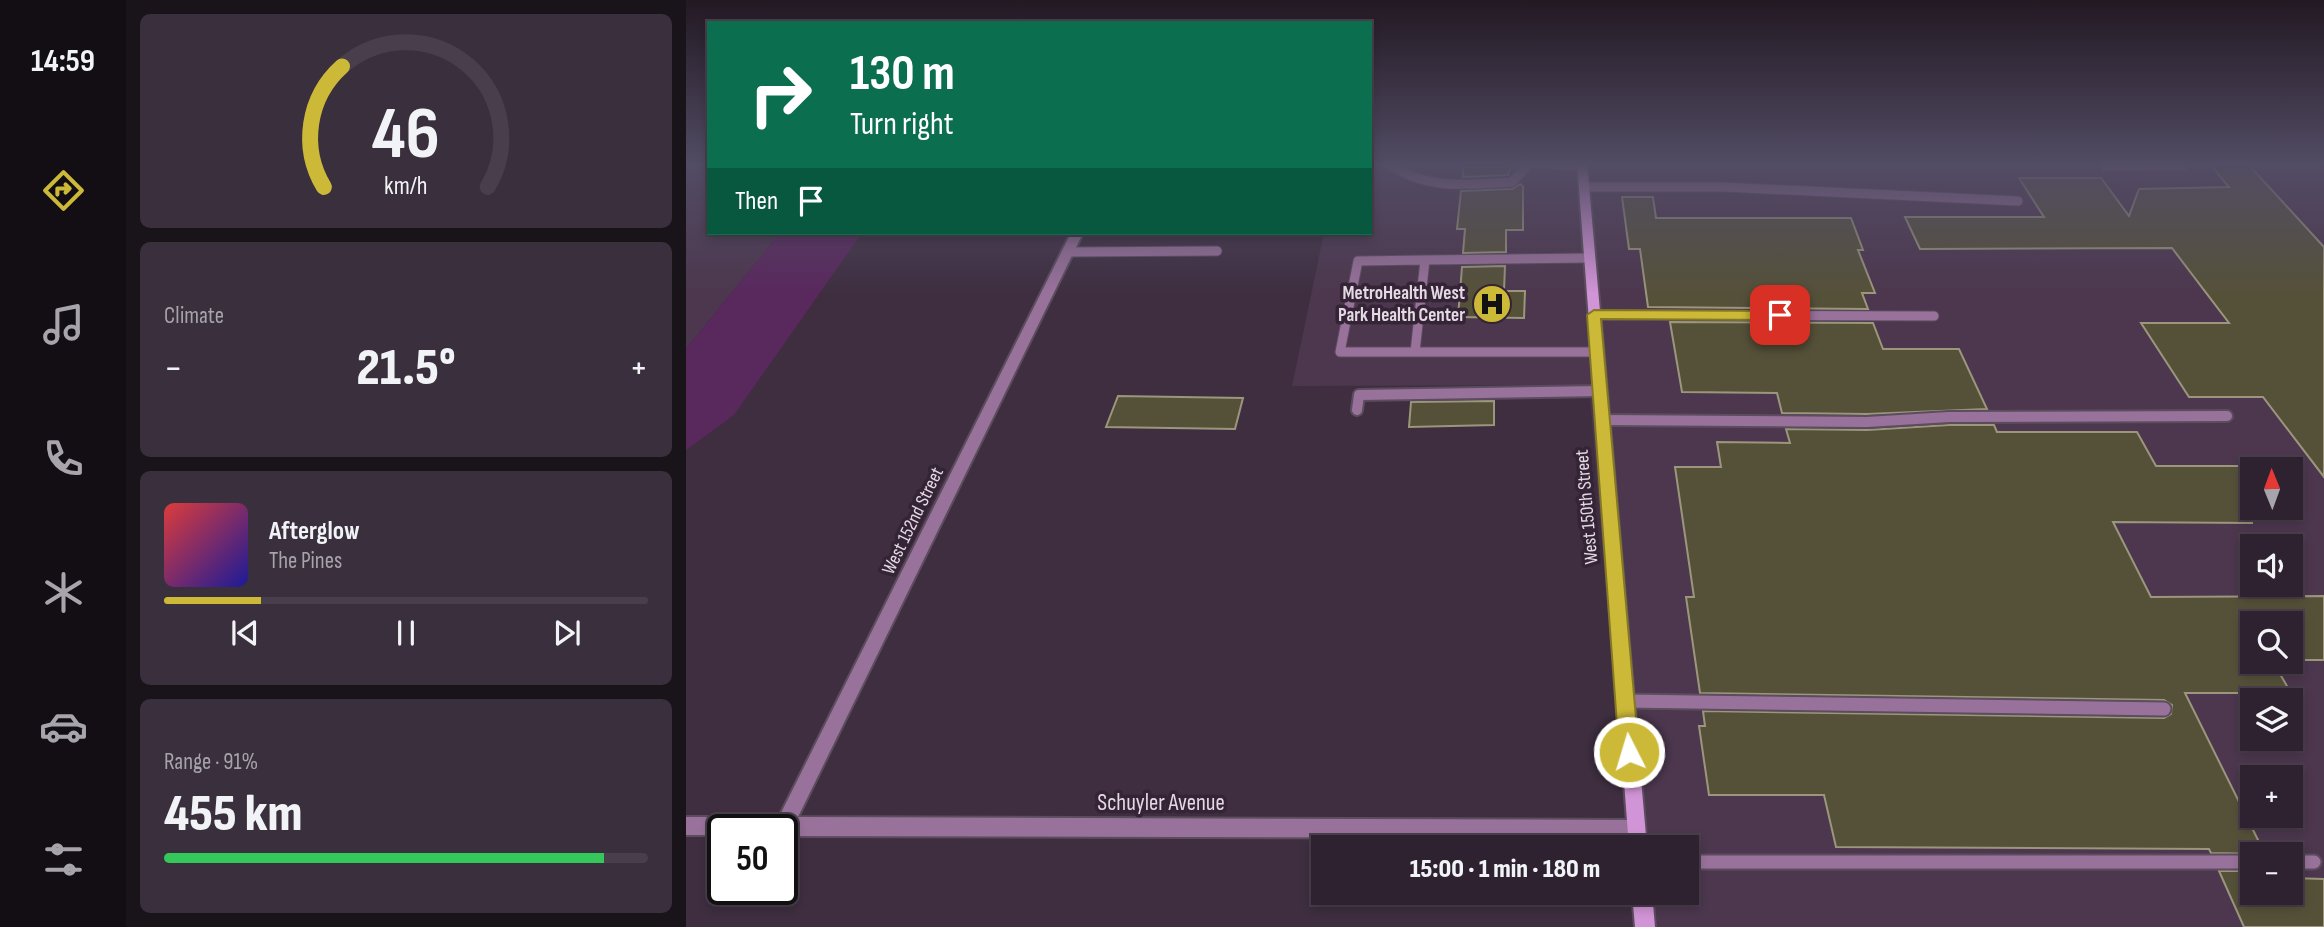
<!DOCTYPE html>
<html lang="en">
<head>
<meta charset="utf-8">
<style>
	body { margin:0; font-family:"Sofia Sans Condensed",sans-serif; background:#3a2f3c; color:#f1f3f6; height:100vh; display:flex; flex-direction:column; font-size:26px; white-space:nowrap }
	* { box-sizing:border-box; margin:0 }
	p { font-size:23px; color:#a7a4ab }
	.icon { flex:none; width:38px; height:38px; fill:none; stroke:currentColor; stroke-width:2; stroke-linecap:round; stroke-linejoin:round }
	.map { position:relative; flex:1; overflow:hidden }
	.details { display:flex; flex-direction:column; gap:14px; padding:14px; background:#19131a; width:560px }
	.details>* { flex:none }
	.hud { position:absolute; left:21px; top:21px; width:665px; height:214px; border-radius:0px; box-shadow:0 4px 10px #0003,0 0 0 2px #493f4c; background:#0b6e4f; color:#fff; overflow:hidden }
	.needle { width:46px; rotate:359deg }
	.buttons { position:absolute; left:1554px; top:457px; display:grid; gap:14px }
	.buttons a { display:grid; place-items:center; width:63px; height:63px; border-radius:0px; background:#2e2230; box-shadow:0 4px 10px #0003,0 0 0 2px #493f4c; font-size:35px }
	.speed { position:absolute; left:21px; top:814px; display:flex; gap:14px; font-size:35px; font-weight:700; text-align:center }
	.speed>* { display:grid; place-content:center; width:91px; height:91px; border-radius:50%; background:#2e2230; box-shadow:0 4px 10px #0003,0 0 0 2px #493f4c; line-height:1 }
	.speed .limit { border:4px solid #111; border-radius:10px; background:#fff; color:#111 }
	.pin { position:absolute; display:grid; place-items:center; width:60px; height:60px; color:#fff; margin:-30px; border-radius:14px; box-shadow:0 4px 10px #0006 }
	.me { position:absolute; width:77px; margin:-38px; rotate:355deg; stroke-linejoin:round; filter:drop-shadow(0 0 5px #0008) }
	.turn { display:flex; align-items:center; gap:24px; height:147px; padding:0 28px; font-size:32px }
	.turn .icon { width:91px; height:91px; stroke-width:2.5 }
	.turn b { display:block; font-size:49px; line-height:60px }
	.then { display:flex; align-items:center; height:66px; padding:0 28px; background:#0003; gap:14px; font-size:26px }
	.big { font-size:52px; font-weight:800; line-height:1.1 }
	.details .tile { flex:1; display:flex; flex-direction:column; justify-content:center; gap:10px; min-width:0; padding:0 24px; border-radius:10px; background:#3a2f3c }
	.details .dial { align-items:center; gap:0 }
	.dial svg { height:182px; overflow:visible; fill:none; stroke:#493f4c; stroke-width:7; stroke-linecap:round; text-anchor:middle }
	.dial text { fill:#f1f3f6; stroke:none }
	.song { display:flex; align-items:center; gap:21px }
	.cover { width:84px; height:84px; border-radius:10px; background:linear-gradient(135deg,hsl(0 70% 55%),hsl(240 70% 35%)) }
	.played { height:7px; border-radius:4px; background:linear-gradient(90deg,#cdb938 20%,#493f4c 20%) }
	.keys { display:flex; justify-content:space-around; direction:ltr }
	.heat { display:flex; justify-content:space-between; align-items:center; font-size:38px; direction:ltr }
	.charge { height:10px; border-radius:5px; background:linear-gradient(90deg,#34c759 91%,#493f4c 0) }
	.trip { position:absolute; left:625px; top:835px; width:388px; height:70px; border-radius:0px; background:#2e2230; box-shadow:0 4px 10px #0003,0 0 0 2px #493f4c; font-weight:800; line-height:70px; text-align:center }
	main { display:flex; flex:1; min-height:0 }
	.tab-bar { display:flex; flex-direction:column; width:126px; justify-content:space-around; align-items:center; background:#120e13; color:#a7a4ab }
	.tab-bar .icon { width:49px; height:49px }
	.tab-bar .on { color:#cdb938 }
	.tab-bar b { font-size:32px; color:#f1f3f6 }
	.map>svg:first-child { display:block }
	.built { fill:#4c374e; fill-rule:evenodd }
	.green { fill:#59285d }
	.building { fill:#555139; stroke:#9b967c; stroke-width:2 }
	.lines { fill:none; stroke-linecap:round; stroke-linejoin:round }
	.lane-far2-casing { stroke:#5c4d5e; stroke-width:11 }
	.lane-far1-casing { stroke:#5c4d5e; stroke-width:14 }
	.lane-casing { stroke:#5c4d5e; stroke-width:17 }
	.street-casing { stroke:#5c4d5e; stroke-width:4 }
	.secondary-casing { stroke:#5c4d5e; stroke-width:4 }
	.lane-far2 { stroke:#99729b; stroke-width:9 }
	.lane-far1 { stroke:#99729b; stroke-width:10 }
	.lane { stroke:#99729b; stroke-width:13 }
	.street { fill:#99729b; fill-rule:evenodd }
	.secondary { fill:#d194d6; fill-rule:evenodd }
	.route { fill:#cdb938; stroke:#857824; stroke-width:2 }
	.labels { text-anchor:middle; dominant-baseline:central; stroke-width:7; stroke-linejoin:round; paint-order:stroke }
	.poi-label { font-size:19px; font-weight:bold; fill:#e4d9e4; stroke:#342435; text-anchor:end }
	.street-label { font-size:19px; fill:#e4d9e4; stroke:#342435 }
	.near-street-label { font-size:23px; fill:#e4d9e4; stroke:#342435 }
</style>
</head>
<body>
<main>
<nav class="tab-bar">
<b>14:59</b>
<svg class="icon on" aria-label="directions" viewBox="0 0 24 24"><path d="M12 3l9 9-9 9-9-9zM9 14v-3h6M13 9l2 2-2 2"/></svg>
<svg class="icon" aria-label="music" viewBox="0 0 24 24"><path d="M9 18V5l10-2v13"/><circle cx="6" cy="18" r="3"/><circle cx="16" cy="16" r="3"/></svg>
<svg class="icon" aria-label="phone" viewBox="0 0 24 24"><path d="M5 4h4l2 5-3 2q2 4 5 5l2-3 5 2v4C11 20 4 13 5 4z"/></svg>
<svg class="icon" aria-label="climate" viewBox="0 0 24 24"><path d="M12 3v18M4 7l16 10M4 17L20 7"/></svg>
<svg class="icon" aria-label="car" viewBox="0 0 24 24"><path d="M5 17H2v-5l4-1 3-4h7l3 4 3 1v5h-3M9 17h6M6 11h13"/><circle cx="7" cy="17" r="2"/><circle cx="17" cy="17" r="2"/></svg>
<svg class="icon" aria-label="filters" viewBox="0 0 24 24"><path d="M4 7h16M4 17h16"/><circle cx="9" cy="7" r="2"/><circle cx="15" cy="17" r="2"/></svg>
</nav>
<section class="details">
<div class="tile dial"><svg viewBox="0 0 100 80">
<path d="M14 69A42 42 0 1 1 86 69"/>
<path d="M14 69A42 42 0 0 1 22 16" stroke="#cdb938"/>
<text x="50" y="56" font-size="32" font-weight="700">46</text>
<text x="50" y="72" font-size="11">km/h</text>
</svg></div>
<div class="tile"><p>Climate</p>
<div class="heat"><a>−</a><b class="big">21.5°</b><a>+</a></div>
</div>
<div class="tile">
<div class="song"><i class="cover"></i><div><b>Afterglow</b><p>The Pines</p></div></div>
<div class="played"></div>
<div class="keys"><svg class="icon" aria-label="previous" viewBox="0 0 24 24"><path d="M18 5L8 12l10 7zM5 5v14"/></svg><svg class="icon" aria-label="pause" viewBox="0 0 24 24"><path d="M8 5v14M16 5v14"/></svg><svg class="icon" aria-label="next" viewBox="0 0 24 24"><path d="M6 5l10 7-10 7zM19 5v14"/></svg></div>
</div>
<div class="tile"><p>Range · 91%</p><b class="big">455 km</b><div class="charge"></div></div>
</section>
<div class="map">
<svg width="1638" height="927" viewBox="0 0 1638 927">
	<rect width="100%" height="100%" fill="#3e2e40"/>
	<path class="built" d="M 0,163 L 23,163 L 23,233 L 94,233 L 0,349 Z
		M 684,163 L 1638,163 L 1638,927 L 948,927 L 945,893 L 1001,892 L 1001,847 L 941,847 L 903,385 L 606,386 L 638,233 L 684,233 ZM 1566,469 L 1605,469 L 1605,508 L 1566,508 ZM 1566,546 L 1605,546 L 1605,584 L 1566,584 ZM 1566,623 L 1605,623 L 1605,662 L 1566,662 ZM 1566,700 L 1605,700 L 1605,738 L 1566,738 ZM 1566,777 L 1605,777 L 1605,816 L 1566,816 ZM 1566,854 L 1605,854 L 1605,892 L 1566,892 Z"/>
	<path class="green" d="M 94,233 L 176,233 L 48,415 L 0,450 L 0,349 Z"/>
	<path class="building" d="M 1523,163 L 1561,163 L 1638,247 L 1638,477 L 1577,397 L 1503,397 L 1455,323 L 1543,323 L 1486,248 L 1234,249 L 1219,217 L 1358,217 L 1333,178 L 1415,178 L 1443,216 L 1453,189 L 1543,187 Z
		M 777,167 L 824,167 L 822,175 L 777,177 Z
		M 834,184 L 837,186 L 837,230 L 820,230 L 820,252 L 777,253 L 779,229 L 771,229 L 775,191 L 826,189 Z
		M 936,197 L 967,197 L 970,218 L 1165,218 L 1177,250 L 1172,250 L 1189,293 L 1176,293 L 1182,309 L 962,307 L 954,249 L 943,249 Z
		M 819,266 L 818,291 L 839,291 L 838,318 L 772,317 L 776,267 Z
		M 984,322 L 1187,323 L 1197,349 L 1273,349 L 1301,409 L 1181,414 L 1096,413 L 1091,393 L 996,392 Z
		M 432,396 L 557,398 L 549,429 L 420,427 Z
		M 808,401 L 808,425 L 723,427 L 725,402 Z
		M 1263,425 L 1308,425 L 1311,432 L 1451,432 L 1470,466 L 1559,466 L 1566,478 L 1566,523 L 1427,522 L 1465,597 L 1638,596 L 1638,660 L 1605,660 L 1605,623 L 1566,623 L 1566,662 L 1587,662 L 1605,693 L 1499,693 L 1579,854 L 1525,853 L 1523,849 L 1150,847 L 1138,795 L 1023,795 L 1013,726 L 1019,726 L 1017,711 L 1478,718 L 1485,714 L 1486,705 L 1478,700 L 1014,693 L 1000,597 L 1008,597 L 989,467 L 1035,467 L 1031,442 L 1104,443 L 1100,429 L 1181,430 Z
		M 1533,871 L 1566,871 L 1566,892 L 1605,892 L 1605,878 L 1638,879 L 1638,927 L 1558,927 Z"/>
	<g class="lines">
		<defs>
			<path id="lane-far2" d="M 702,163 C 738,190 783,185 826,182 L 844,163
				M 844,163 L 896,166
				M 1416,163 L 1419,166 L 1499,165 L 1497,163
				M 898,187 L 1037,187 L 1332,201
				M 381,252 L 531,251
				M 903,258 L 739,260 L 729,352 L 911,352
				M 908,315 L 1248,316
				M 729,352 L 654,352 L 672,261 L 739,260"/>
			<path id="lane-far1" d="M 671,410 L 673,395 L 914,391
				M 917,420 L 1181,422 L 1263,417 L 1541,416"/>
			<path id="lane" d="M 939,701 L 1478,709
				M 1001,862 L 1566,862
				M 1605,862 L 1628,862"/>
			<path id="street" d="M 385,233 L 397,233 L 112,817 L 950,820 L 957,822 L 959,829 L 957,836 L 950,838 L 96,836 L 96,830 L 37,830 L 37,835 L 0,835 L 0,817 L 93,817 Z"/>
			<path id="secondary" d="M 891,163 L 901,163 L 961,847 L 943,847 Z
				M 946,892 L 966,892 L 969,927 L 949,927 Z"/>
		</defs>
		<use href="#lane-far2" class="lane-far2-casing"/>
		<use href="#lane-far1" class="lane-far1-casing"/>
		<use href="#lane" class="lane-casing"/>
		<use href="#street" class="street-casing"/>
		<use href="#secondary" class="secondary-casing"/>
		<use href="#lane-far2" class="lane-far2"/>
		<use href="#lane-far1" class="lane-far1"/>
		<use href="#lane" class="lane"/>
		<use href="#street" class="street"/>
		<use href="#secondary" class="secondary"/>
	</g>
	<linearGradient id="sky" x2="0" y2="1"><stop stop-color="#221923"/><stop offset="0.56" stop-color="#524c64"/><stop offset="1" stop-color="#524c64" stop-opacity="0"/></linearGradient>
	<rect width="1638" height="293" fill="url(#sky)"/>
	<path class="route" d="M 908,310 L 1094,311 L 1101,315 L 1094,320 L 915,319 L 953,752 L 950,759 L 943,762 L 936,759 L 933,752 L 901,315 Z"/>
	<defs>
		<symbol id="hospital-disc" viewBox="-11 -11 22 22"><circle r="9.5" fill="#cdb938" stroke="#342435"/><path d="M-5-5h3v3.5h4V-5h3V5h-3V1.5h-4V5h-3Z" fill="#111"/></symbol>
	</defs>
	<g fill-rule="evenodd">
		<use href="#hospital-disc" x="784" y="282" width="44" height="44"/>
	</g>
	<g class="labels">
		<g class="poi-label">
			<text x="779" y="293">MetroHealth West<tspan x="779" dy="22">Park Health Center</tspan></text>
		</g>
		<g class="street-label">
			<text transform="translate(901 507) rotate(-95)">West 150th Street</text>
			<text transform="translate(227 521) rotate(-64)">West 152nd Street</text>
		</g>
		<g class="near-street-label">
			<text x="475" y="803">Schuyler Avenue</text>
		</g>
	</g>
</svg>
<div class="buttons">
<a><svg class="needle" viewBox="-14 -14 28 28"><path d="M0-13l5 13h-10z" fill="#e53935"/><path d="M0 13l5-13h-10z" fill="#a7a4ab"/></svg></a>
<a><svg class="icon" aria-label="sound" viewBox="0 0 24 24"><path d="M4 9h4l5-4v14l-5-4H4zM17 9q2 3 0 6"/></svg></a>
<a><svg class="icon" aria-label="search" viewBox="0 0 24 24"><circle cx="10" cy="10" r="6"/><path d="M15 15l6 6"/></svg></a>
<a><svg class="icon" aria-label="layers" viewBox="0 0 24 24"><path d="M12 4l9 5-9 5-9-5zM3 14l9 5 9-5"/></svg></a>
<a>+</a>
<a>−</a>
</div>
<div class="speed"><div class="limit">50</div></div>
<div class="pin" style="left:1094px;top:315px;background:#d93025"><svg class="icon" aria-label="arrive" viewBox="0 0 24 24"><path d="M6 21V4h12l-3 4 3 4H6"/></svg></div>
<svg class="me" style="left:943px;top:752px" viewBox="-20 -20 40 40"><circle r="17" fill="#cdb938" stroke="#fff" stroke-width="3"/><path d="M0-11L8 9 0 5-8 9z" fill="#fff"/></svg>
<div class="trip">15:00 · 1 min · 180 m</div>
<div class="hud">
<div class="turn"><svg class="icon" aria-label="right" viewBox="0 0 24 24"><path d="M7 20v-9h11M14 6l5 5-5 5"/></svg><div><b>130 m</b>Turn right</div></div>
<div class="then">Then<svg class="icon" aria-label="arrive" viewBox="0 0 24 24"><path d="M6 21V4h12l-3 4 3 4H6"/></svg></div>
</div>
</div>
</main>
</body>
</html>
